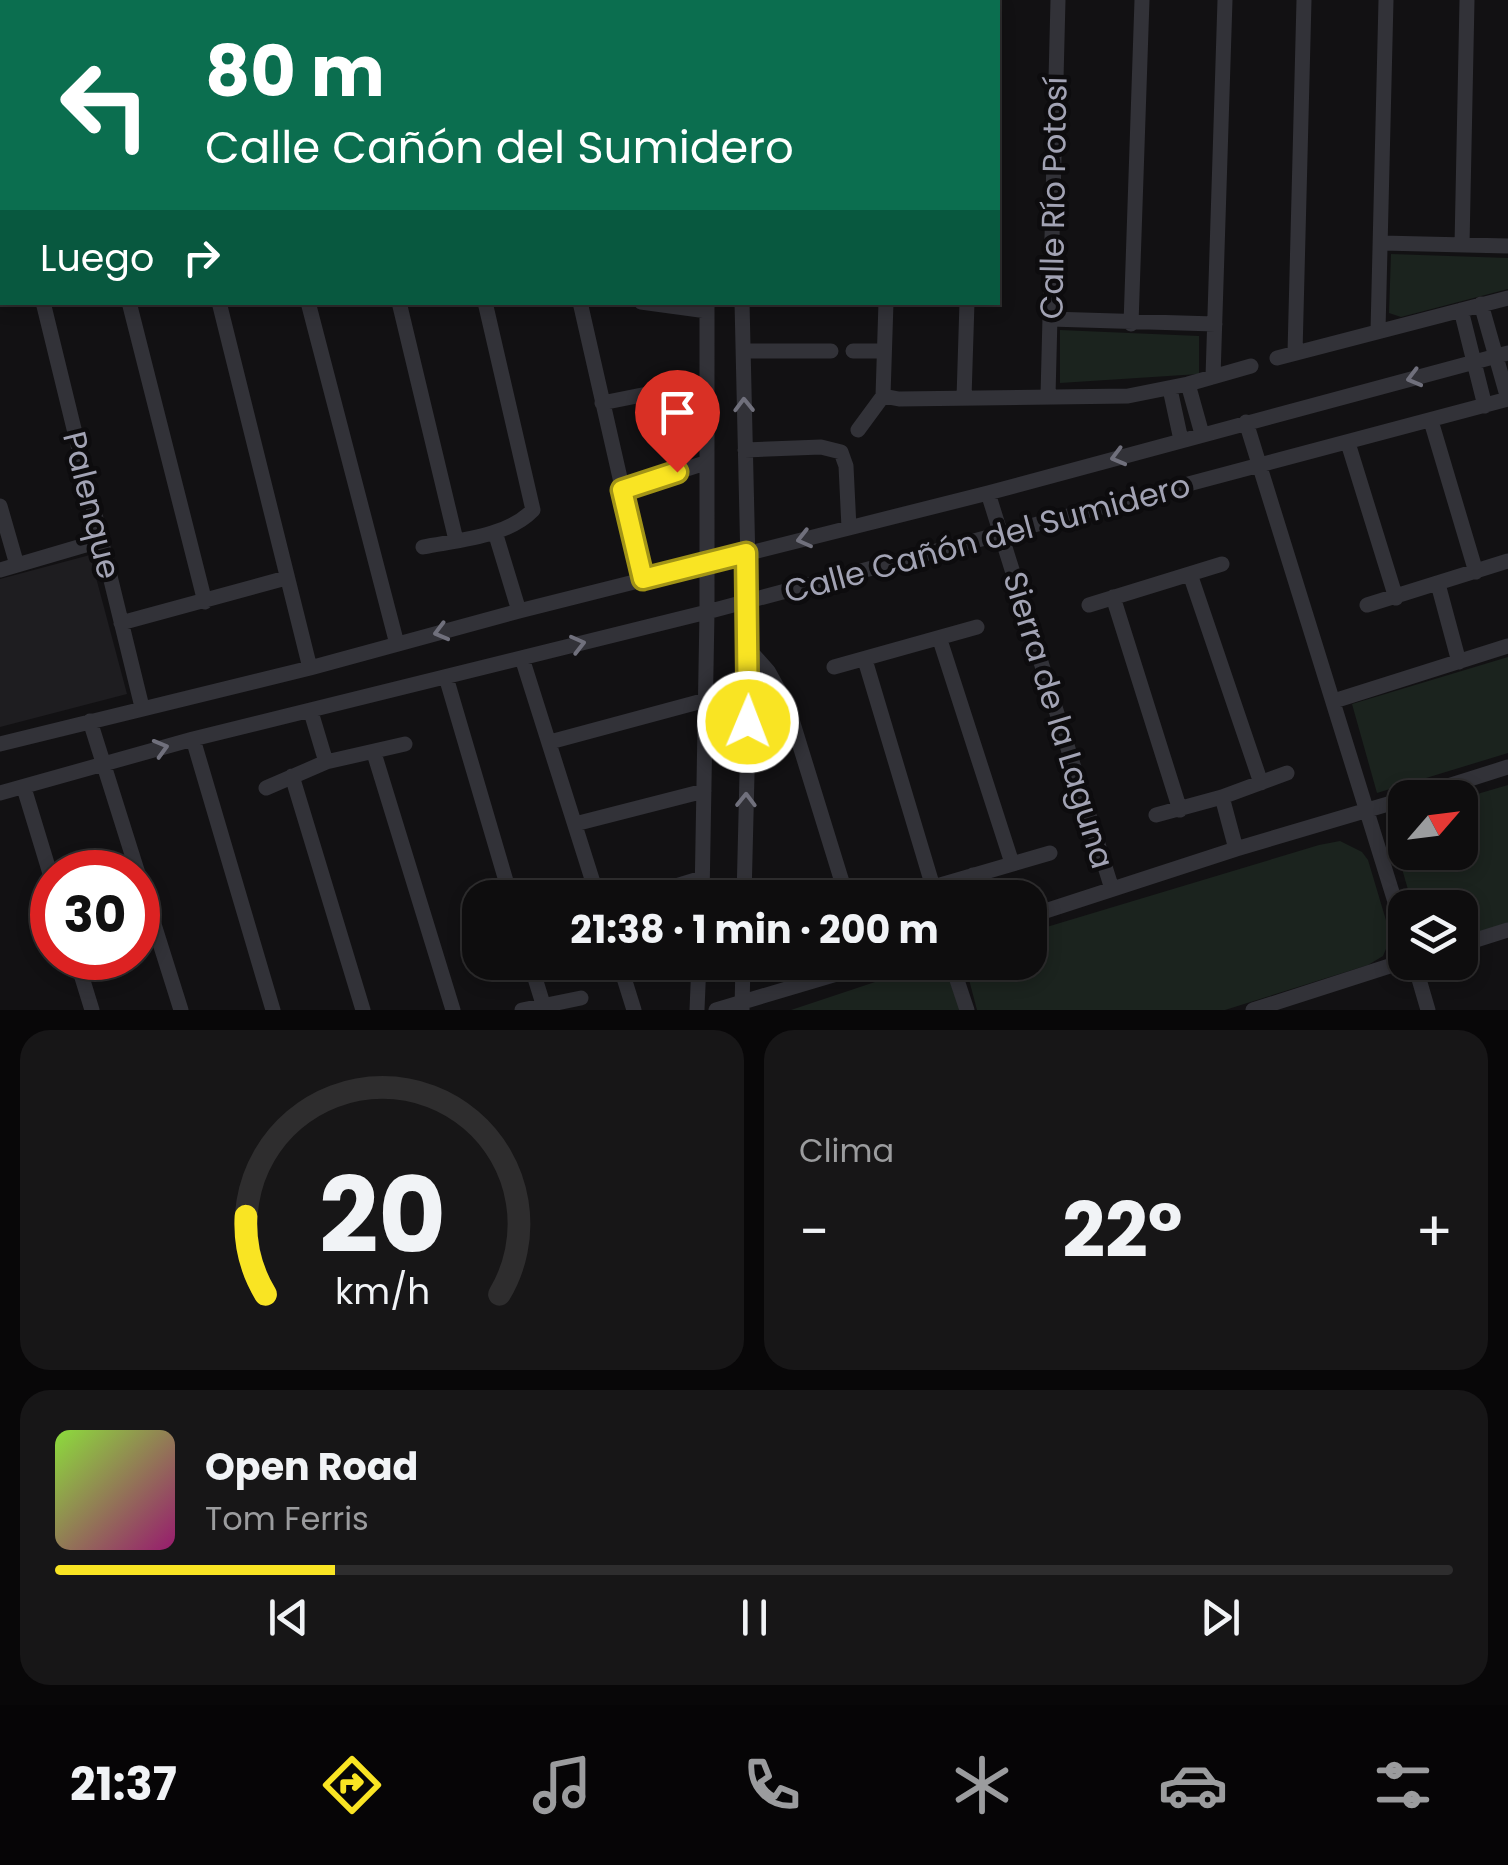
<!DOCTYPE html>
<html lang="es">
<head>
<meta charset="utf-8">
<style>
	body { margin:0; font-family:Poppins,sans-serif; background:#171617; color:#f1f3f6; height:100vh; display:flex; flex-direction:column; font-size:38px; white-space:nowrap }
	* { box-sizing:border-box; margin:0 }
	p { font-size:32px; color:#9b9c9e }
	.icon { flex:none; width:55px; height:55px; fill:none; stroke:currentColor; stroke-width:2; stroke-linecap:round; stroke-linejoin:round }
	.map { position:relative; height:1010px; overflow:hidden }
	.drawer { display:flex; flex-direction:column; gap:20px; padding:20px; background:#080708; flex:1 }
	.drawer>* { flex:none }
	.guide { position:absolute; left:0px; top:0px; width:1000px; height:305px; box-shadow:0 5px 15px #0003,0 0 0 2px #2e2d2e; background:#0b6e4f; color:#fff; overflow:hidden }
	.needle { width:65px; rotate:62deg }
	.tools { position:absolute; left:1388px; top:780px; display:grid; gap:20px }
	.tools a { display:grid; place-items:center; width:90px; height:90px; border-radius:20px; background:#0e0d0e; box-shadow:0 5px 15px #0003,0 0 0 2px #2e2d2e; font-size:50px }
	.speed { position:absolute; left:30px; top:850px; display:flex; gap:20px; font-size:50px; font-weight:700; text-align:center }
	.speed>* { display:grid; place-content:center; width:130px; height:130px; border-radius:50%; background:#0e0d0e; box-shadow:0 5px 15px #0003,0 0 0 2px #2e2d2e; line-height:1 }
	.speed .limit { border:15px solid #d22; background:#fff; color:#111 }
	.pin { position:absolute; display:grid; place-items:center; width:85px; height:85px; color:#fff; margin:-102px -42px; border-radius:50% 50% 50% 0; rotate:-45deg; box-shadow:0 0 10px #0007 }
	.pin .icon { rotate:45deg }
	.me { position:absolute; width:110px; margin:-55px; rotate:1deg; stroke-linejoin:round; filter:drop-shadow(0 0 8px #0008) }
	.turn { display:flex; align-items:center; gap:35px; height:210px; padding:0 40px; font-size:45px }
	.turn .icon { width:130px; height:130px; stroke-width:2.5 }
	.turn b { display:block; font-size:70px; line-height:85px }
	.then { display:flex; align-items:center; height:95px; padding:0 40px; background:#0003; gap:20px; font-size:38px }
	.big { font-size:75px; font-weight:700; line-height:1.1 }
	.drawer .widget { flex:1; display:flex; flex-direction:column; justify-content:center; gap:15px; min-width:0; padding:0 35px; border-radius:30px; background:#171617 }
	.drawer .dial { align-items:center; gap:0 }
	.dial svg { height:260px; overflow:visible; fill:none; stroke:#2e2d2e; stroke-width:7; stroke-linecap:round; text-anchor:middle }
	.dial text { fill:#f1f3f6; stroke:none }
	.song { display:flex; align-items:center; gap:30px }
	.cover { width:120px; height:120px; border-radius:15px; background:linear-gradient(135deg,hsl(90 70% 55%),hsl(320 70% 35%)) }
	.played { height:10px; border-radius:5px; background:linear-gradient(90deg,#f9e423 20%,#2e2d2e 20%) }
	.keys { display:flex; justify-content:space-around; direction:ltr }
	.heat { display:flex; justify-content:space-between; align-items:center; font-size:55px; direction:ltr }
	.drawer .tiles { flex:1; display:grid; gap:20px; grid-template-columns:1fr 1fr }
	.widget:last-child { grid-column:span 2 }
	.trip { position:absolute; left:462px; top:880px; width:585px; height:100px; border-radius:30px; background:#0e0d0e; box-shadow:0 5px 15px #0003,0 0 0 2px #2e2d2e; font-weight:700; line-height:100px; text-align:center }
	.tab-bar { display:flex; height:160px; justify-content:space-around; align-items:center; background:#060506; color:#9b9c9e }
	.tab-bar .icon { width:70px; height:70px }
	.tab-bar .on { color:#f9e423 }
	.tab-bar b { font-size:45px; color:#f1f3f6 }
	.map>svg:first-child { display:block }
	.built { fill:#1e1d20 }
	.green { fill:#1b231e }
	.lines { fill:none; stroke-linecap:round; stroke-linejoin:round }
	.path { stroke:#38383f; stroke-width:2.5; stroke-dasharray:5 8; stroke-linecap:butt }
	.minor { stroke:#323238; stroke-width:15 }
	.oneway { stroke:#70707c }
	.route-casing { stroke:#a29417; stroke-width:25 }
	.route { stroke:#f9e423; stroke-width:18 }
	.labels { text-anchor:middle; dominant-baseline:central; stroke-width:9; stroke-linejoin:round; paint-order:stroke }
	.street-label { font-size:32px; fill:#a2a3b4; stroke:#0d0c0e }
</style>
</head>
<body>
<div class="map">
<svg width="1508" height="1010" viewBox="0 0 1508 1010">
	<rect width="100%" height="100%" fill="#121113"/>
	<path class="built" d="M 90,555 L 127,694 L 0,727 L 0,579 Z"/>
	<path class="green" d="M 1391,254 L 1508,258 L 1508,289 L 1401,317 L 1389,313 Z
		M 1060,330 L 1199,336 L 1199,374 L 1060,383 Z
		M 1508,657 L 1508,753 L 1377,793 L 1352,704 Z
		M 1508,785 L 1508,924 L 1460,939 L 1460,908 L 1413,907 L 1394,841 L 1398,823 L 1405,816 L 1405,852 L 1460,852 L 1460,799 Z
		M 1340,841 L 1362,852 L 1368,860 L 1391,937 L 1383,956 L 1368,965 L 1225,1010 L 977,1010 L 967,972 L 970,963 L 1030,962 L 1030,932 L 1319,845 Z
		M 911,970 L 934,970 L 949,978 L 960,1010 L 791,1010 Z"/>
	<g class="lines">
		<path class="path" d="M 0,14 L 2,14"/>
		<path class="minor" d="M 311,0 L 323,2
			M 692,0 L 692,2
			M 706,0 L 717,2
			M 284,2 L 285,0
			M 370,2 L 371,0
			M 896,2 L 896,0
			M 975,2 L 975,0
			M 0,76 L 2,77
			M 0,171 L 2,171
			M 1382,243 L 1508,246
			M 1462,245 L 1467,0
			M 43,302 L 142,707
			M 129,302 L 205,602
			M 219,302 L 310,668
			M 308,302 L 397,644
			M 399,302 L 456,540
			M 580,302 L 643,579
			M 641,302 L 707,311
			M 742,302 L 750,651 L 744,898
			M 1481,304 L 1508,399
			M 1461,310 L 1485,406
			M 1050,319 L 1215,324
			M 1131,324 L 1142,0
			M 1378,331 L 1386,0
			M 744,351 L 831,351
			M 853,351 L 883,351
			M 1295,353 L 1304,0
			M 1277,358 L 1508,298
			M 1213,377 L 1225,0
			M 1188,384 L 1202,434
			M 1170,389 L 1181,440
			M 883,396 L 899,399 L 1128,396 L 1188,384 L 1251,366
			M 1048,396 L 1058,0
			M 964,398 L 967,302
			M 602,403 L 707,382
			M 1431,421 L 1476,572
			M 1246,422 L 1405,934
			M 858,430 L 883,396 L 886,302
			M 1348,443 L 1396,598
			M 745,450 L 821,447 L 841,452 L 846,466 L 849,528
			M 621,490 L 705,463
			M 988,493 L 1112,889
			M 0,506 L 17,565
			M 495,532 L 519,611
			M 423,547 C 458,540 507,537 533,510 L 485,302
			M 0,570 L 99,541
			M 1190,574 L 1261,783
			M 1438,584 L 1459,662
			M 1113,597 L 1180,810
			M 1089,605 L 1222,564
			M 1367,605 L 1508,561
			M 121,623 L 286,578
			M 940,640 L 1012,863
			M 750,651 L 768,671 L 788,707 L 847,898
			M 522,658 L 598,898
			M 865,660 L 933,887
			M 834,667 L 977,627
			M 446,677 L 511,898
			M 1334,701 L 1508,646
			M 311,712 L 326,762
			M 90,721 L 181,1010
			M 193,739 L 273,1010
			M 550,742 L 706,700
			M 0,744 L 310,668 L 519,611 L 988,493 L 1508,353
			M 374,753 L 453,1010
			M 292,776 L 363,1010
			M 24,788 L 52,880
			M 266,788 L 326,762 L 405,744
			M 0,793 L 193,739 L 707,612 L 1508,399
			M 1222,797 L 1236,849
			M 1410,798 L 1508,767
			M 1156,815 L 1222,797 L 1287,773
			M 575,824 L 704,791
			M 973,875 L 980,898
			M 906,895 L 1050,853
			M 637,898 L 702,878
			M 702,898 L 707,612 L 707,302
			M 1030,916 L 1236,849 L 1405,799
			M 1460,945 L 1508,930
			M 76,958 L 92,1010
			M 530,962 L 543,1004
			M 619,962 L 634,1010
			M 951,962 L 967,1010
			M 1414,962 L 1428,1010
			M 522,1010 L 581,998
			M 697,1010 L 699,962
			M 716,1010 L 877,962
			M 742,1010 L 743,962
			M 1253,1010 L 1405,961"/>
	</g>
	<defs><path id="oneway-chevron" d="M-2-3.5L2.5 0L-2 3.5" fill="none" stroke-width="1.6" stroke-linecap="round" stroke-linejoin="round" transform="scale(2.5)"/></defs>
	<g class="oneway">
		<use href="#oneway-chevron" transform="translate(1414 378) rotate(165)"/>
		<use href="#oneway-chevron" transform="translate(744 405) rotate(-91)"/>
		<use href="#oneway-chevron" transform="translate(1118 457) rotate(165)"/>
		<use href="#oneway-chevron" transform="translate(804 539) rotate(166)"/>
		<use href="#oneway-chevron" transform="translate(441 632) rotate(165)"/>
		<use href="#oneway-chevron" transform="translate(578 644) rotate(-14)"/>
		<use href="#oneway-chevron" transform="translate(161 748) rotate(-16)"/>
		<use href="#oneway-chevron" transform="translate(746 800) rotate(-89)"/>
	</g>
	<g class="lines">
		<defs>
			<path id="route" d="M 677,472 L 622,490 L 643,579 L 746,553 L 748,722"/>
		</defs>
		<use href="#route" class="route-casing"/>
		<use href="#route" class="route"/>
	</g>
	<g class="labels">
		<g class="street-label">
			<text transform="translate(1053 198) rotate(-89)">Calle Río Potosí</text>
			<text transform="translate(92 505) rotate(76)">Palenque</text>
			<text transform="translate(987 538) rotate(-15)">Calle Cañón del Sumidero</text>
			<text transform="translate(1059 720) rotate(73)">Sierra de la Laguna</text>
		</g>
	</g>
</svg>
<div class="tools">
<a><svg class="needle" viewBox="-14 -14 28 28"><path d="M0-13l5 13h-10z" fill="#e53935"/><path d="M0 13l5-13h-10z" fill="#9b9c9e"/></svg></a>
<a><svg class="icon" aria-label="layers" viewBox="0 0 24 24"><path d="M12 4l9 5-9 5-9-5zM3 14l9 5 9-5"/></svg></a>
</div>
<div class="speed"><div class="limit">30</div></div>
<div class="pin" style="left:677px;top:472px;background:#d93025"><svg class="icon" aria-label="arrive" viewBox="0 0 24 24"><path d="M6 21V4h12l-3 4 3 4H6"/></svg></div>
<svg class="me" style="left:748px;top:722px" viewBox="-20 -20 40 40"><circle r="17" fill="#f9e423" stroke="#fff" stroke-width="3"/><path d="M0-11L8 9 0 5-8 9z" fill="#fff"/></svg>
<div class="trip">21:38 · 1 min · 200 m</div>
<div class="guide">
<div class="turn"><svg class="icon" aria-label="left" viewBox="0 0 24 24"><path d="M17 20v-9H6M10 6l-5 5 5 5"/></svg><div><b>80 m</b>Calle Cañón del Sumidero</div></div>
<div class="then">Luego<svg class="icon" aria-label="right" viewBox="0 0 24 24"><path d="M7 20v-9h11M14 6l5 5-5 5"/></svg></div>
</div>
</div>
<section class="drawer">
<div class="tiles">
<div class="widget dial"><svg viewBox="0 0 100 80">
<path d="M14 69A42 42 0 1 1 86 69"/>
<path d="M14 69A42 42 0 0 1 8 45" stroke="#f9e423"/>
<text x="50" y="56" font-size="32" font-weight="700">20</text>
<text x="50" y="72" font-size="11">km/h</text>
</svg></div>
<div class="widget"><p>Clima</p>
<div class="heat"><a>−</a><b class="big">22°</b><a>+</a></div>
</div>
<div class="widget">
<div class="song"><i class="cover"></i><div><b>Open Road</b><p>Tom Ferris</p></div></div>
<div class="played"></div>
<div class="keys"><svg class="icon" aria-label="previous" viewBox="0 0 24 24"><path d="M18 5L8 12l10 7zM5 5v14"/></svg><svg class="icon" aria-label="pause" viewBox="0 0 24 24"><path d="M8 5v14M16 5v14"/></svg><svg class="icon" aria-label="next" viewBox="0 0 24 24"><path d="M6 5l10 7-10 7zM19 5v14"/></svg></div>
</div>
</div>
</section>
<nav class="tab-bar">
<b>21:37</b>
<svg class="icon on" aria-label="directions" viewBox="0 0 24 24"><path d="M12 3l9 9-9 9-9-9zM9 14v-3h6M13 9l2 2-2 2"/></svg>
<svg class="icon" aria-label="music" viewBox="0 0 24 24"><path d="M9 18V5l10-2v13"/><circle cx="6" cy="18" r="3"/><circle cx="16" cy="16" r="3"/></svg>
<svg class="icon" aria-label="phone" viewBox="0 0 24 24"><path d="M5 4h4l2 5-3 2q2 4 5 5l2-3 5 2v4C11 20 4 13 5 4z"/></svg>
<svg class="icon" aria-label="climate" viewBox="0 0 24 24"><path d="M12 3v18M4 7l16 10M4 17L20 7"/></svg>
<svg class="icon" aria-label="car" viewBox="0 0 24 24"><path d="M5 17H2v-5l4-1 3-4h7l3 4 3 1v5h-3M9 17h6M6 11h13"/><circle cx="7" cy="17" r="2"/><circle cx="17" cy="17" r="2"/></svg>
<svg class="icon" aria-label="filters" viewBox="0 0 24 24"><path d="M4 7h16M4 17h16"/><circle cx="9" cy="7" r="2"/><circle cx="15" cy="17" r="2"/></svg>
</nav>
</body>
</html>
